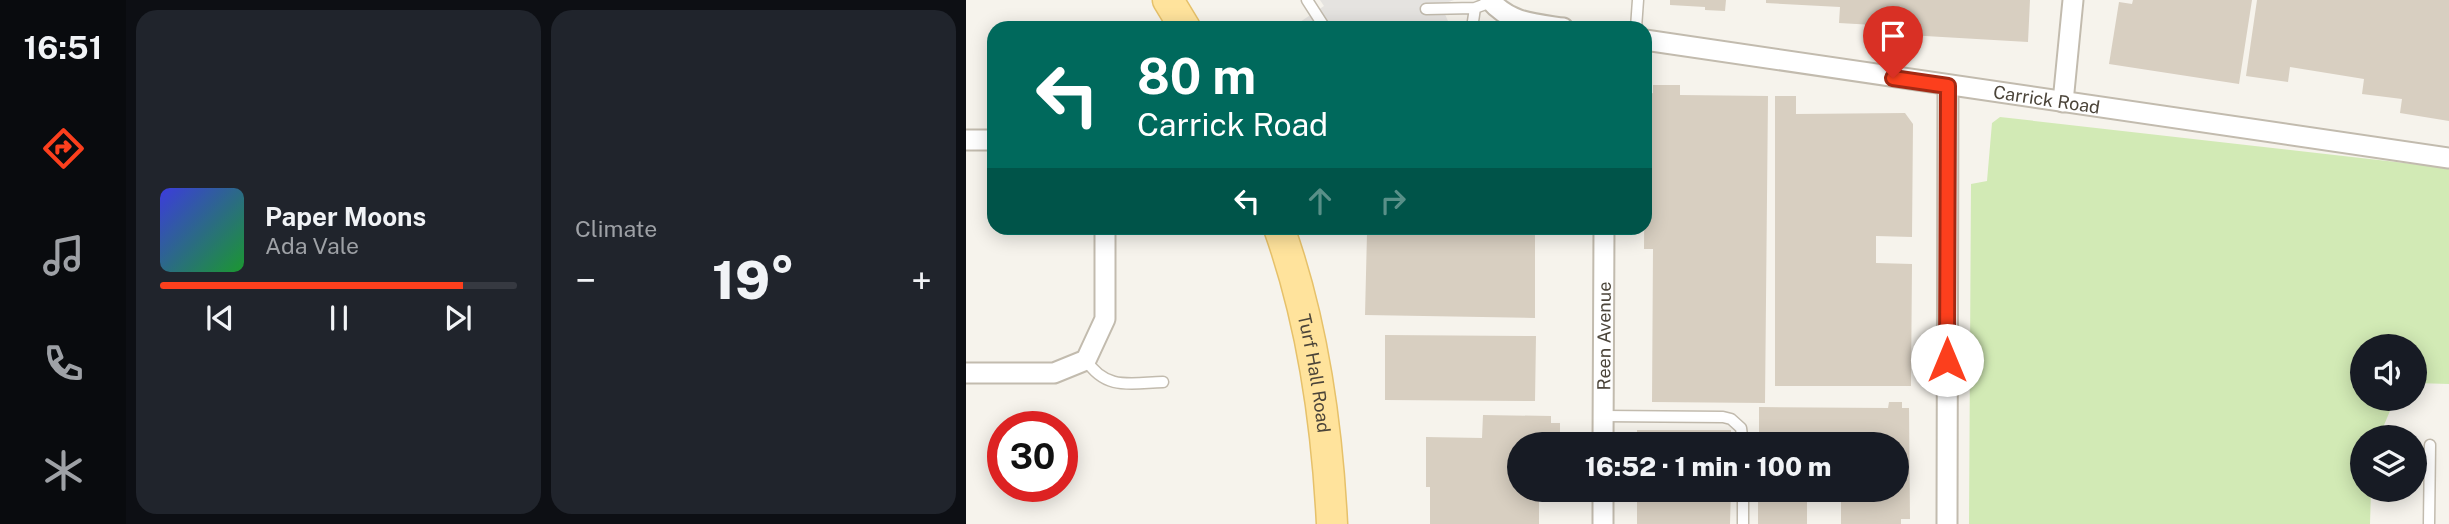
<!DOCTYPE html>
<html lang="en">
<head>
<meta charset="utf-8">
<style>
	body { margin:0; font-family:"Public Sans",sans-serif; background:#20242c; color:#f1f3f6; height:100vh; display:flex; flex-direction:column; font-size:26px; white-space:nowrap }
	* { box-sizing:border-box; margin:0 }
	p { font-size:23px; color:#9ea1a6 }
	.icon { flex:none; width:38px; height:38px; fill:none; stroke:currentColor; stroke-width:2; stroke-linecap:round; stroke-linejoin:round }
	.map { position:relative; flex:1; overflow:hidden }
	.panel { display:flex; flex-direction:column; gap:10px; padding:10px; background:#0d0f14; width:840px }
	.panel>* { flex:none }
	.hud { position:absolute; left:21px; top:21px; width:665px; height:214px; border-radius:21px; box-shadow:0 4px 18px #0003; background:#00695c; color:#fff; overflow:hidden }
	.fabs { position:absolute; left:1384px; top:334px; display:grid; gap:14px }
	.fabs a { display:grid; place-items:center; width:77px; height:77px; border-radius:50%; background:#171b24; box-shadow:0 4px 18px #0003; font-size:35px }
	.speed { position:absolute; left:21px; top:411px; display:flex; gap:14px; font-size:35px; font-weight:700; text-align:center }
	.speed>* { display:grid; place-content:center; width:91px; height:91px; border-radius:50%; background:#171b24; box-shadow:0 4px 18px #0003; line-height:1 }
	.speed .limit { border:10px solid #d22; background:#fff; color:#111 }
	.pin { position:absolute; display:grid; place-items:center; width:60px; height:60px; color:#fff; margin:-72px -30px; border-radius:50% 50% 50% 0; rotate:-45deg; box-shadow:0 0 7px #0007 }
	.pin .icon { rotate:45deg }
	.me { position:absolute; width:77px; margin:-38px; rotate:0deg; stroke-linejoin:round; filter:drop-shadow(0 0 5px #0008) }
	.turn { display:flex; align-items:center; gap:24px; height:147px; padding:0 35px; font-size:32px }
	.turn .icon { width:91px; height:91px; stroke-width:2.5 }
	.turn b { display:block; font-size:49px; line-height:60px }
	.lanes { display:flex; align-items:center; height:66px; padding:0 35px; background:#0003; justify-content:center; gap:35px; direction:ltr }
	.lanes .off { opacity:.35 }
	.big { font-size:52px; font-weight:800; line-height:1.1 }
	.panel .widget { flex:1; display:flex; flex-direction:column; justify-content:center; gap:10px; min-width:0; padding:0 24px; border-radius:21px; background:#20242c }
	.song { display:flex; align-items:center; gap:21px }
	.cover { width:84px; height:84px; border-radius:10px; background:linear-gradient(135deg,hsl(240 70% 55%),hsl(130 70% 35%)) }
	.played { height:7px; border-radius:4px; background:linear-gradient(90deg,#fc3f1d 85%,#363941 85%) }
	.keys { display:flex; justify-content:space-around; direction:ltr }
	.heat { display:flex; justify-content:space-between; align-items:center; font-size:38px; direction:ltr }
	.panel .tiles { flex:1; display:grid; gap:10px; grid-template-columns:repeat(2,1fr) }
	.trip { position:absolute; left:541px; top:432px; width:402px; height:70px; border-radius:35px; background:#171b24; box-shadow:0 4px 18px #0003; font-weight:800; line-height:70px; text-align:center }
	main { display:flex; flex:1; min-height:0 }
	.menu { display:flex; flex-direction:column; width:126px; justify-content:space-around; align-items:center; background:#090b0e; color:#9ea1a6 }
	.menu .icon { width:49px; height:49px }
	.menu .on { color:#fc3f1d }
	.menu b { font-size:32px; color:#f1f3f6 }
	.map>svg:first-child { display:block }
	.green { fill:#d2eab5 }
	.parking { fill:#e5e3e0 }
	.building { fill:#d8cfc1 }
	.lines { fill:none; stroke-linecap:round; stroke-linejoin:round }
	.lane-casing { stroke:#c2bbae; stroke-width:13 }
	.street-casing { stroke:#c2bbae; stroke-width:23 }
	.primary-casing { stroke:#e6c16a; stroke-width:33 }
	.lane { stroke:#fff; stroke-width:10 }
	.street { stroke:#fff; stroke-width:19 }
	.primary { stroke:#ffe39c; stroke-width:30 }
	.route-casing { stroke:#a42913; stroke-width:18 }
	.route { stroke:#fc3f1d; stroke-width:12 }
	.labels { text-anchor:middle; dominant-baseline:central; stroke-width:5; stroke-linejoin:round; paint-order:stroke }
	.street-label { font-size:18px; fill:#4b4439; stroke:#fff }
</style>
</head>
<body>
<main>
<nav class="menu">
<b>16:51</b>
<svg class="icon on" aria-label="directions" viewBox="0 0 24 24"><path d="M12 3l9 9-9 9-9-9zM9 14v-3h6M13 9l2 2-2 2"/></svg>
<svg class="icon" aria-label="music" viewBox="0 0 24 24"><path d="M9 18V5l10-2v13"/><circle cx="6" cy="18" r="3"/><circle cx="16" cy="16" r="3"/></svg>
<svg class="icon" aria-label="phone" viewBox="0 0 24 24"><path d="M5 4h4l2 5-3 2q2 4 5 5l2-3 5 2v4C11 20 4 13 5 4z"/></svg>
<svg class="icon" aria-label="climate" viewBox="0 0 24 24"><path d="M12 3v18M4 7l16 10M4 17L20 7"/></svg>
</nav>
<section class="panel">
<div class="tiles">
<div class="widget">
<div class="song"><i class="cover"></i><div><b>Paper Moons</b><p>Ada Vale</p></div></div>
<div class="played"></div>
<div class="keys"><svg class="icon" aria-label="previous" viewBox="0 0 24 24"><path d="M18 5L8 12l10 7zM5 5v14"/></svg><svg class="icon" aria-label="pause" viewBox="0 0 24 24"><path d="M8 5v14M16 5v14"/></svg><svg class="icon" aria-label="next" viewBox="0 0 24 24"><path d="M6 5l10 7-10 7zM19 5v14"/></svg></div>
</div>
<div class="widget"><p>Climate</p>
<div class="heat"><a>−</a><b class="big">19°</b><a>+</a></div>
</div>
</div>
</section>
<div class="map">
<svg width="1483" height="524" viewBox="0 0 1483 524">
	<rect width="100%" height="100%" fill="#f6f3ec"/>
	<path class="green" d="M 1034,117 L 1483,168 L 1483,384 L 1449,383 L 1449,346 L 1396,346 L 1396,399 L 1429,399 L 1413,437 L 1396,438 L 1396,490 L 1405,490 L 1404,524 L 1003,524 L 1005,184 L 1021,181 L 1026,123 Z"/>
	<path class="parking" d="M 354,0 L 488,0 L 475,5 L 485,28 L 325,28 L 358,6 Z"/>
	<path class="building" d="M 704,0 L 760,0 L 759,11 L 739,10 L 739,7 L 704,5 Z
		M 800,0 L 1064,0 L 1062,42 L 942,35 L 942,27 L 873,23 L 874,7 L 800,3 Z
		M 1167,0 L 1286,0 L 1273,84 L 1143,64 L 1153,2 L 1166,4 Z
		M 1291,0 L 1483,0 L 1483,121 L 1434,113 L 1436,99 L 1396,94 L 1398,79 L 1324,67 L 1322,82 L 1280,76 Z
		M 687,85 L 714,85 L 714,95 L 802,96 L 799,403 L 686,402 L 687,249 L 678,249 L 679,95 L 687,93 Z
		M 809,96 L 830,96 L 830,114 L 939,113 L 947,124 L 946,237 L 910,236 L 910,263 L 946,264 L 945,386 L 809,386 Z
		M 390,228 L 597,228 L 597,235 L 569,235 L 569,318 L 399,315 L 401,233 L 390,233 Z
		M 419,335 L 570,336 L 569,401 L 419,400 Z
		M 923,402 L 936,402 L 936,408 L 943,408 L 944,519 L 935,519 L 935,524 L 875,524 L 875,490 L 931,490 L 931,444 L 793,444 L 793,407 L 922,408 Z
		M 517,415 L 585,416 L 585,423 L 594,423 L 594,444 L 553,444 L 553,490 L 573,490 L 573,524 L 464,524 L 464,487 L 460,487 L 460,437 L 516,438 Z
		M 671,430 L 765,430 L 765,444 L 671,444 Z
		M 671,490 L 765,490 L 764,524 L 671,524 Z
		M 792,490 L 841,490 L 841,524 L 792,524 Z"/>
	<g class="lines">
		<defs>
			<path id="lane" d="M 341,0 L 359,28
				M 460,9 L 509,8 L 525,2
				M 506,28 L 509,8
				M 670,28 L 672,0
				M 120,360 C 140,391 165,383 197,382
				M 637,416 L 757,417 L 765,419 L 775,428 L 777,444
				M 777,524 L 777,490
				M 1463,524 L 1464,445"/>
			<g id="street">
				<path d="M 524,0 C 543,23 569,24 597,28"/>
				<path id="s1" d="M 679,40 L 1483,158"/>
				<path d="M 1097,102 L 1107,0"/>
				<path d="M 0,140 L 28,140"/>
				<path d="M 0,373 L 88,373 L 120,360 L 139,319 L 139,228"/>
				<path id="s2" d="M 637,444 L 638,228"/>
				<path d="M 637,524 L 637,490"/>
				<path d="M 981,524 L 982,86"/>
			</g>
			<g id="primary">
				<path d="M 202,0 L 219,28"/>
				<path id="s3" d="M 313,228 C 347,323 361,423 366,524"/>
			</g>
		</defs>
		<use href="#lane" class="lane-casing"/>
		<use href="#street" class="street-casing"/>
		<use href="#primary" class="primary-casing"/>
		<use href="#lane" class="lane"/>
		<use href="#street" class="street"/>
		<use href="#primary" class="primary"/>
	</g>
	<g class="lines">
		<defs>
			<path id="route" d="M 927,78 L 982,86 L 981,360"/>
		</defs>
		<use href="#route" class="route-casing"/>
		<use href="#route" class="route"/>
	</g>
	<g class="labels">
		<g class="street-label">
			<text stroke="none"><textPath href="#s1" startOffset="406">Carrick Road</textPath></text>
			<text stroke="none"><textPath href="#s2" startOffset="108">Reen Avenue</textPath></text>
			<text stroke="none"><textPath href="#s3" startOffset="150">Turf Hall Road</textPath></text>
		</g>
	</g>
</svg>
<div class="fabs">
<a><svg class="icon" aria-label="sound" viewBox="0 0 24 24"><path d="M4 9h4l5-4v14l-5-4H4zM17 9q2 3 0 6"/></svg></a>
<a><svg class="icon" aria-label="layers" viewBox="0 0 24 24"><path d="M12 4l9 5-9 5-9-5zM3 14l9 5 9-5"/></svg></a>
</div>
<div class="speed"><div class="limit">30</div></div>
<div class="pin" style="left:927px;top:78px;background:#d93025"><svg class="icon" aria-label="arrive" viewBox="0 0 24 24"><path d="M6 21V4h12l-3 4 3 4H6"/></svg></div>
<svg class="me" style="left:981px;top:360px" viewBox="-20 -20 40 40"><circle r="19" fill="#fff"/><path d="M0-13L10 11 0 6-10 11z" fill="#fc3f1d"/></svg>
<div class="trip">16:52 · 1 min · 100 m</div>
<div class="hud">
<div class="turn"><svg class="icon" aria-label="left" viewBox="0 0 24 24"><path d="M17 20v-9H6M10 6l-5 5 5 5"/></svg><div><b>80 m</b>Carrick Road</div></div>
<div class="lanes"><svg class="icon" aria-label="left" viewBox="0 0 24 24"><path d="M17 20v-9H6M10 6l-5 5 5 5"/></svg><svg class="icon off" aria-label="ahead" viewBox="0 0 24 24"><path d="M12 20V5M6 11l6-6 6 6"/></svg><svg class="icon off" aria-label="right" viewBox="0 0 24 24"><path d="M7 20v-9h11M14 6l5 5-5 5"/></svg></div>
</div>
</div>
</main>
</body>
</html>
